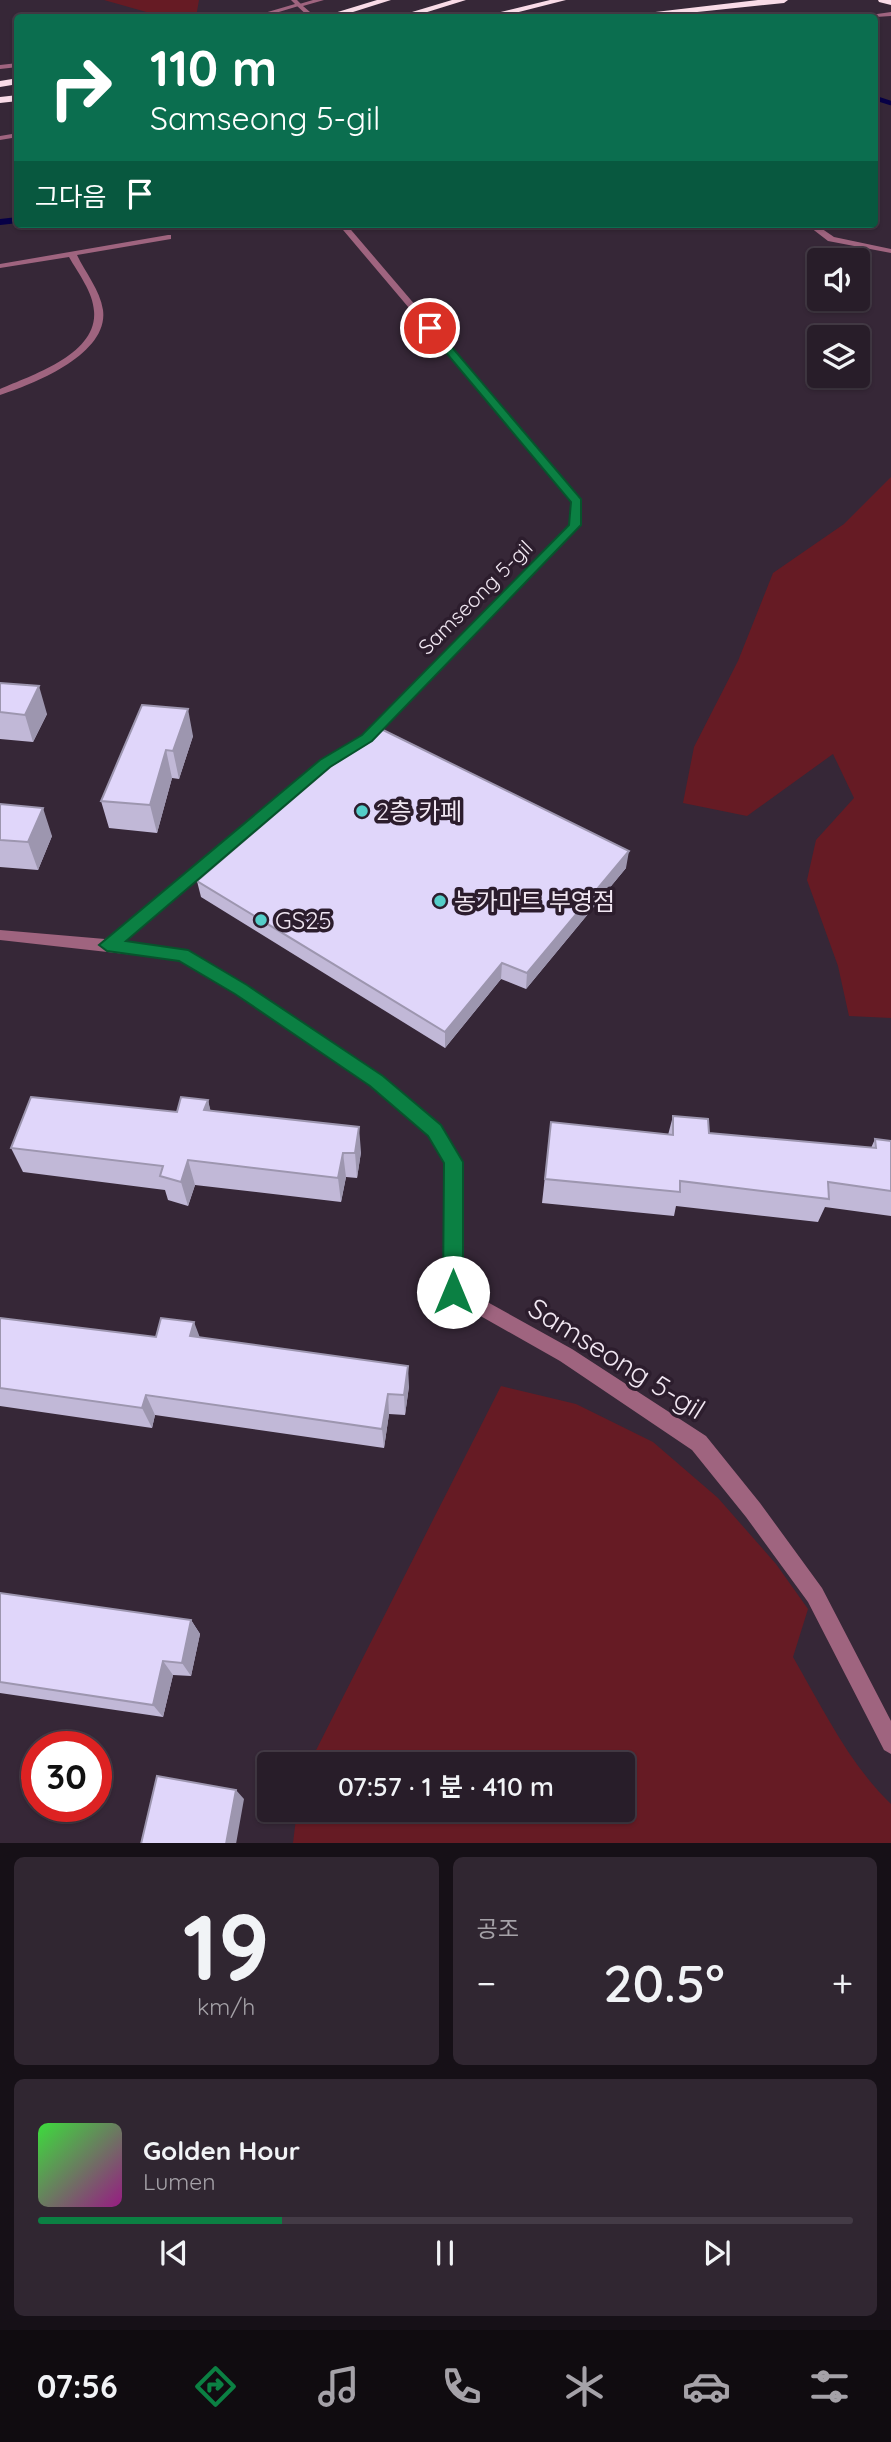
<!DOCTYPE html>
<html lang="ko">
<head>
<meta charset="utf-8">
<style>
	body { margin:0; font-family:Quicksand,"Noto Sans KR",sans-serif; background:#302631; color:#f1f3f6; height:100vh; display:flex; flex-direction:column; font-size:26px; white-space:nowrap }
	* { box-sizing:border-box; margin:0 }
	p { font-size:23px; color:#a5a2a8 }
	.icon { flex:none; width:38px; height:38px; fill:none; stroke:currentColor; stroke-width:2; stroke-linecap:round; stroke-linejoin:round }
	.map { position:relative; height:1843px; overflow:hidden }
	.panel { display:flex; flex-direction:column; gap:14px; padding:14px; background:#161017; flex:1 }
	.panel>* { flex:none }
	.top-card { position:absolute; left:14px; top:14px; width:864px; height:214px; border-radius:7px; box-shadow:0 2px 5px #0004,0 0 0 2px #443b46; background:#0b6e4f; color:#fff; overflow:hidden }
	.buttons { position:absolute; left:807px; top:248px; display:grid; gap:14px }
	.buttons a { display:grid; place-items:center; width:63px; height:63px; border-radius:7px; background:#281d29; box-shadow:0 2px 5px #0004,0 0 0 2px #443b46; font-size:35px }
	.speed { position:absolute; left:21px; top:1731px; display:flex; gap:14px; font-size:35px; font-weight:700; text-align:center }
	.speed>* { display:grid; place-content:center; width:91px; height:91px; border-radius:50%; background:#281d29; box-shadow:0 2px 5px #0004,0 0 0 2px #443b46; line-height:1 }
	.speed .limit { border:10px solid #d22; background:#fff; color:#111 }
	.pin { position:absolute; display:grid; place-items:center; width:60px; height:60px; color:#fff; margin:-30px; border:4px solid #fff; border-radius:50%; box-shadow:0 2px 7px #0007 }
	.me { position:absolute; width:77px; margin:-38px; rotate:0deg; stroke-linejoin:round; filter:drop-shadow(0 0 5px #0008) }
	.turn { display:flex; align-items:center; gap:24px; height:147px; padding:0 21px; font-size:32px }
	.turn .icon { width:91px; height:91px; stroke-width:2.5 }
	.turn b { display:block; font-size:49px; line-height:60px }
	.then { display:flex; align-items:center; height:66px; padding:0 21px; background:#0003; gap:14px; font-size:26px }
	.big { font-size:52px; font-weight:600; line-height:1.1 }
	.panel .card { flex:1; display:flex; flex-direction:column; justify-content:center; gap:10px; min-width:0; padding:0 24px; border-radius:10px; background:#302631 }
	.panel .dial { align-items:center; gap:0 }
	.dial b { font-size:91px; line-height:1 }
	.song { display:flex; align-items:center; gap:21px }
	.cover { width:84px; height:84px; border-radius:10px; background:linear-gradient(135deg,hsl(120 70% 55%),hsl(310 70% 35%)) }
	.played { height:7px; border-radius:4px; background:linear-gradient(90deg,#0b8043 30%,#443b46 30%) }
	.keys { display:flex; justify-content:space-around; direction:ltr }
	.heat { display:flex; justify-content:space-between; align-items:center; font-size:38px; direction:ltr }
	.panel .tiles { flex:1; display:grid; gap:14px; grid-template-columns:1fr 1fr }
	.card:last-child { grid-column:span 2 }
	.trip { position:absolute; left:257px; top:1752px; width:378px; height:70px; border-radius:7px; background:#281d29; box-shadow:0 2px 5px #0004,0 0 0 2px #443b46; font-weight:600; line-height:70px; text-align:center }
	.tabs { display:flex; height:112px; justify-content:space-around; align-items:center; background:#100c10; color:#a5a2a8 }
	.tabs .icon { width:49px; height:49px }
	.tabs .current { color:#0b8043 }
	.tabs b { font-size:32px; color:#f1f3f6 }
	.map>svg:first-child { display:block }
	.green { fill:#661b24 }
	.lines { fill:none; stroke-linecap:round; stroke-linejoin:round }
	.stream-far1 { stroke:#070046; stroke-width:4.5 }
	.stream { stroke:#070046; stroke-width:6 }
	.service { fill:#9f647f; fill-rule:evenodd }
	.minor { fill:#9f647f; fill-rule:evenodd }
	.tertiary { fill:#9f647f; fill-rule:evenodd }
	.motorway { fill:#f9dbe7; fill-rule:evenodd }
	.wall { fill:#c1b8d7 }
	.shaded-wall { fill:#9d96af }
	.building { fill:#e0d6fa; stroke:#9d96af; stroke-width:2 }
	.route { fill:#0b8043; stroke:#07532c; stroke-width:2 }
	.poi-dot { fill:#54cdc8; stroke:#2c1d2d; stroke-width:2.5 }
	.labels { text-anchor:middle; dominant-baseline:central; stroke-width:7; stroke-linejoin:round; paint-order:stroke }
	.far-street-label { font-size:21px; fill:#f1e7f2; stroke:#2c1d2d }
	.poi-label { font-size:24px; fill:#f1e7f2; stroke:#2c1d2d; text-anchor:start }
	.near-street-label { font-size:28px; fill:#f1e7f2; stroke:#2c1d2d }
</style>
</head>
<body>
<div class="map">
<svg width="891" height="1844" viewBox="0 0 891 1844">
	<rect width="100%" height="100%" fill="#362737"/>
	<path class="green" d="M 104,0 L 199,0 L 196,17 L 164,17 Z
		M 891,477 L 891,1018 L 849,1016 L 838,966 L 807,880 L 816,840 L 854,798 L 833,754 L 747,816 L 683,803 L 694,747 L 738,661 L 773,573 L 844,524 Z
		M 501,1386 L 576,1404 L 653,1442 L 718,1498 L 776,1564 L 808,1609 L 793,1657 C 822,1707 849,1764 891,1804 L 891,1843 L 293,1843 L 297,1810 L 623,1810 L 623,1764 L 309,1764 Z"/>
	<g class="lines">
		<path class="stream-far1" d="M 875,98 L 891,103"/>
		<path class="stream" d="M 0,222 L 18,220"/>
		<path class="service" d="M 291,0 L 297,0 L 302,5 L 259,18 L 247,18 L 295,4 Z
			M 18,63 L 18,67 L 0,69 L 0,65 Z
			M 453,1283 L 572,1349 L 706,1436 L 760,1503 L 822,1588 L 891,1721 L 891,1754 L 884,1750 L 808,1602 L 746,1517 L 692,1450 L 560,1361 L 447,1297 L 444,1291 L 447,1285 Z"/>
		<path class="minor" d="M 313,0 L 324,0 L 303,6 L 317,18 L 310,18 L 296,5 Z
			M 338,224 L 346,224 L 581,499 L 580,525 L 371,741 L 329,767 L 123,942 L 187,951 L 246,986 L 382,1076 L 441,1125 L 462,1162 L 462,1291 L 459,1297 L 453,1299 L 447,1297 L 444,1291 L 446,1163 L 429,1135 L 372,1086 L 236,994 L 179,960 L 0,940 L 0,930 L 105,939 L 124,927 L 321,761 L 363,735 L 570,524 L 572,501 Z
			M 806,224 L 815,224 L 834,237 L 891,249 L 891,253 L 828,241 Z
			M 168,235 L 171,235 L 171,239 L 77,255 C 85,272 100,290 103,310 C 109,354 34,384 0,395 L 0,389 C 32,375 98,354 94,311 C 93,292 78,273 69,257 L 0,268 L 0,264 Z"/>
		<path class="tertiary" d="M 891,12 L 891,16 L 860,18 L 863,16 Z
			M 18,133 L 18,137 L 0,140 L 0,136 Z"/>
		<path class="motorway" d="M 377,0 L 391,0 L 334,18 L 318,18 Z
			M 452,0 L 466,0 L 408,18 L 392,18 Z
			M 550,0 L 566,0 L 495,18 L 476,18 Z
			M 758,0 L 788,0 L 784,3 L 640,18 L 604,18 Z
			M 878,0 L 891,0 L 891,5 L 879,2 Z
			M 18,78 L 18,84 L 0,87 L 0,81 Z
			M 18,95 L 18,101 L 0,103 L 0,97 Z"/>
	</g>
	<path class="wall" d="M 0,683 L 47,714 L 33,742 L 0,739 Z
		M 142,705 L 193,736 L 179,779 L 172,778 L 157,833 L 109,828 L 101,801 Z
		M 0,804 L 52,836 L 38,870 L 0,867 Z
		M 626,868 L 526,989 L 501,979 L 445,1048 L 201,897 L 197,881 Z
		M 208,1100 L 210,1111 L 361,1152 L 357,1178 L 346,1177 L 341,1202 L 195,1185 L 188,1206 L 168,1200 L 165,1190 L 23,1172 L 11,1148 L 177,1112 Z
		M 673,1116 L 709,1133 L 871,1148 L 875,1139 L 891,1141 L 891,1216 L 825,1207 L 818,1222 L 676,1206 L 674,1216 L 542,1203 L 551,1122 L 668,1135 Z
		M 0,1318 L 156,1337 L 200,1337 L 409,1386 L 405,1415 L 389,1414 L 384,1448 L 155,1415 L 152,1428 L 0,1406 Z
		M 0,1593 L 191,1620 L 200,1634 L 191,1676 L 173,1675 L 163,1717 L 0,1693 Z"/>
	<path class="shaded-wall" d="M 39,686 L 47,714 L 33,742 L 25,715 Z
		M 188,709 L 193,736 L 179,779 L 173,751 Z
		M 166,750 L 172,778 L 157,833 L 150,805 Z
		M 43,808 L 52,836 L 38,870 L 28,842 Z
		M 629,851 L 626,868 L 526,989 L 527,973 Z
		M 502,963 L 501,979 L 445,1048 L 445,1032 Z
		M 208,1100 L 214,1125 L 204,1110 Z
		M 359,1127 L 361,1152 L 357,1178 L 355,1153 Z
		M 343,1153 L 346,1177 L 341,1202 L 338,1178 Z
		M 188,1160 L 195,1185 L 188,1206 L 181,1182 Z
		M 194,1322 L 202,1343 L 190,1336 Z
		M 408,1366 L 409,1386 L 405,1415 L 404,1395 Z
		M 388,1394 L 389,1414 L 384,1448 L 382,1429 Z
		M 146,1395 L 155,1415 L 152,1428 L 142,1408 Z
		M 191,1620 L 200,1634 L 191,1676 L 182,1663 Z
		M 163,1661 L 173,1675 L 163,1717 L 153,1705 Z
		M 236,1790 L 244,1799 L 236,1844 L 226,1844 Z"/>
	<path class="building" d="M 0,683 L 39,686 L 25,715 L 0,712 Z
		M 142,705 L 188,709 L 173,751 L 166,750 L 150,805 L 101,801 Z
		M 377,727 L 629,851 L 527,973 L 502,963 L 445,1032 L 197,881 Z
		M 0,804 L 43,808 L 28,842 L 0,840 Z
		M 31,1097 L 177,1112 L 181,1097 L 208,1100 L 204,1110 L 359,1127 L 355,1153 L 343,1153 L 338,1178 L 188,1160 L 181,1182 L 160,1176 L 163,1166 L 11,1148 Z
		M 673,1116 L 708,1119 L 709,1133 L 876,1148 L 875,1139 L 891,1141 L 891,1191 L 828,1182 L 829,1199 L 680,1181 L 680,1192 L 545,1179 L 551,1122 L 673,1135 Z
		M 0,1318 L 156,1337 L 161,1318 L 194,1322 L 190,1336 L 408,1366 L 404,1395 L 388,1394 L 382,1429 L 146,1395 L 142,1408 L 0,1388 Z
		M 0,1593 L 191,1620 L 182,1663 L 163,1661 L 153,1705 L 0,1682 Z
		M 157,1776 L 236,1790 L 226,1844 L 141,1844 Z"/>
	<path class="route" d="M 427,326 L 434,326 L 581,499 L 581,525 L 372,741 L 330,767 L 126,941 L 188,950 L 247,985 L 383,1076 L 441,1125 L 463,1162 L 463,1292 L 460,1298 L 453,1301 L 446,1298 L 443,1292 L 444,1163 L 428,1136 L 370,1086 L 235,994 L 179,961 L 107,951 L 99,945 L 320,760 L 362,735 L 569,525 L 571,502 L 427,330 Z"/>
	<g class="poi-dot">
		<circle cx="362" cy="811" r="7"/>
		<circle cx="440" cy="901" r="7"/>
		<circle cx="261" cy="920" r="7"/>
	</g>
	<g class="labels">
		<g class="far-street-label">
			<text transform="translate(475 597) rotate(-45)">Samseong 5-gil</text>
		</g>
		<g class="poi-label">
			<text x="376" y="811">2층 카페</text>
			<text x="454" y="901">농가마트 부영점</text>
			<text x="275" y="920">GS25</text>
		</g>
		<g class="near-street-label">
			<text transform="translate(617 1358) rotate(32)">Samseong 5-gil</text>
		</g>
	</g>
</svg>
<div class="buttons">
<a><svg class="icon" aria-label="sound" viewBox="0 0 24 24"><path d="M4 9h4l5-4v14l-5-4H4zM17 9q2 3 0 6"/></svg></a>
<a><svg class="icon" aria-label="layers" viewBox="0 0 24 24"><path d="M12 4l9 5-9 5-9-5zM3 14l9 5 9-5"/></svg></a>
</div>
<div class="speed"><div class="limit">30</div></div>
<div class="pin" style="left:430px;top:328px;background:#d93025"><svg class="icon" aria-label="arrive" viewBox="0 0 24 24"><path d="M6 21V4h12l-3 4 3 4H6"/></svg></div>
<svg class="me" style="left:453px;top:1292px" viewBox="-20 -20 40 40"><circle r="19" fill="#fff"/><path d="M0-13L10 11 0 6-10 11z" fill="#0b8043"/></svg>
<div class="trip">07:57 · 1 분 · 410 m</div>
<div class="top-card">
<div class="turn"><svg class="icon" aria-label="right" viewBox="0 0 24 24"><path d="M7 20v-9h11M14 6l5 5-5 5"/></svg><div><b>110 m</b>Samseong 5-gil</div></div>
<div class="then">그다음<svg class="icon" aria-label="arrive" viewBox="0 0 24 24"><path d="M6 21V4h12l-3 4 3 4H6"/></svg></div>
</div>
</div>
<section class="panel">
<div class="tiles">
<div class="card dial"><b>19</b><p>km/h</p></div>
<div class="card"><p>공조</p>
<div class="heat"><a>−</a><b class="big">20.5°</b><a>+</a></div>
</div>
<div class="card">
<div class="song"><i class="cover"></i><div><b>Golden Hour</b><p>Lumen</p></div></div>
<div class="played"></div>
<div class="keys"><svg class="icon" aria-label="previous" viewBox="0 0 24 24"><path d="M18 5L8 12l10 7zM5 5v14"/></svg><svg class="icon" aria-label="pause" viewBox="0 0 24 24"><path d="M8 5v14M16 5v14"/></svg><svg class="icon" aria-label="next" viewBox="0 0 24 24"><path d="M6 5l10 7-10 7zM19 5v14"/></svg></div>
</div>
</div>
</section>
<nav class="tabs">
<b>07:56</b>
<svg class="icon current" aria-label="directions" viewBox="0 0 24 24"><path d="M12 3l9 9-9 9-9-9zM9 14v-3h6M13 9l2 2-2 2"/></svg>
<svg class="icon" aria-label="music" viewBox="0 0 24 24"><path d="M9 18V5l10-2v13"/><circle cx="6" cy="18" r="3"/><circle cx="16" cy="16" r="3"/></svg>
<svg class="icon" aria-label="phone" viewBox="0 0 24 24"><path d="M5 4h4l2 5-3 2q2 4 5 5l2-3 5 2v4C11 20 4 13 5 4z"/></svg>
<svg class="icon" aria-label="climate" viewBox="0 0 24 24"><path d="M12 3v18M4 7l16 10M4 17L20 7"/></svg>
<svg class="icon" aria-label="car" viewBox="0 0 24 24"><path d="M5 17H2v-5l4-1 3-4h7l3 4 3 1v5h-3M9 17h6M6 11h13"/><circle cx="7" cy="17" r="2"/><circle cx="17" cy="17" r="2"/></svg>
<svg class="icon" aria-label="filters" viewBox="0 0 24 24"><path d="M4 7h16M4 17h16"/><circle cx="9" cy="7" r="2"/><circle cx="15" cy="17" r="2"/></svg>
</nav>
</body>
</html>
